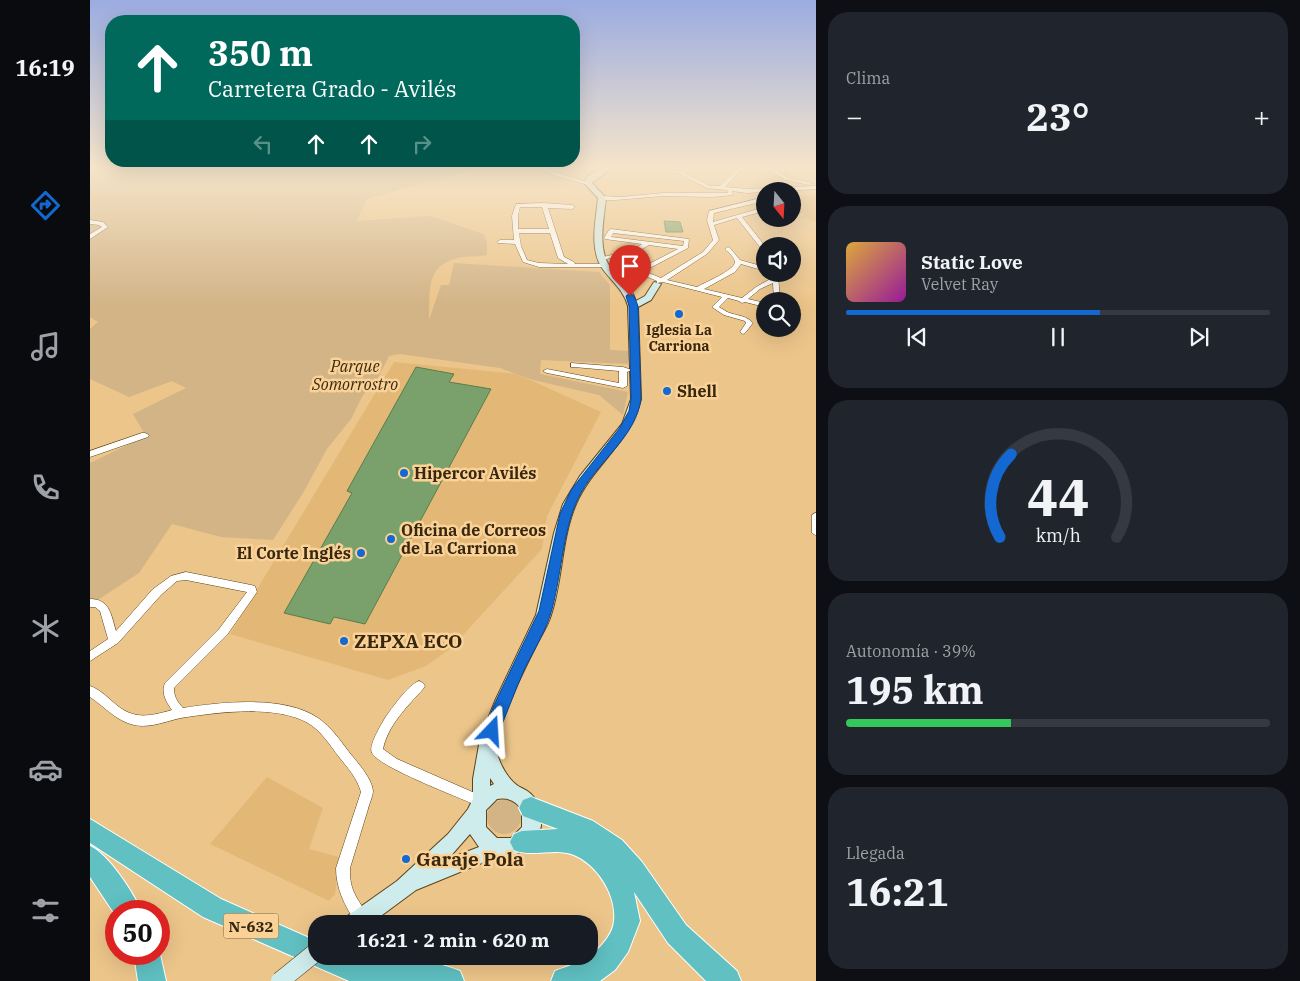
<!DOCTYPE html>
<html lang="es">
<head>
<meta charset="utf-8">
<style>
	body { margin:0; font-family:"IBM Plex Serif",serif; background:#20242c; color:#f1f3f6; height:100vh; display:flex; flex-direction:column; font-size:19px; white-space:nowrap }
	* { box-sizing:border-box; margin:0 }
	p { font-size:16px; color:#9ea1a6 }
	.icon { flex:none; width:28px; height:28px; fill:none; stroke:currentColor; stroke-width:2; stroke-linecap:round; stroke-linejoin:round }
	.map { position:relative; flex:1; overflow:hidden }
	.details { display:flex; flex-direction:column; gap:12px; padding:12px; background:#0d0f14; width:484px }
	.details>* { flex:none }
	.banner { position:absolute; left:15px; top:15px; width:475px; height:152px; border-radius:20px; box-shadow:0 5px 20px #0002; background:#00695c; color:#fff; overflow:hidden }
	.needle { width:32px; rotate:162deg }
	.buttons { position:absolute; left:666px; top:182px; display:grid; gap:10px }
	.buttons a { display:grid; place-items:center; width:45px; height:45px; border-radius:50%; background:#171b24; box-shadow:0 5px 20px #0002; font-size:25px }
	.speed { position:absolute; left:15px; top:900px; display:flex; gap:10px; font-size:25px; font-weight:700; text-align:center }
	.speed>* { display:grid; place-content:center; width:65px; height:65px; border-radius:50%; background:#171b24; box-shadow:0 5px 20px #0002; line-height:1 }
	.speed .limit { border:8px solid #d22; background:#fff; color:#111 }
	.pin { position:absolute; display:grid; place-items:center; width:42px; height:42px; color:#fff; margin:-51px -21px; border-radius:50% 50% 50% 0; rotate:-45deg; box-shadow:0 0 5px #0007 }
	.pin .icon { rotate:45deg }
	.me { position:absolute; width:55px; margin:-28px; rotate:20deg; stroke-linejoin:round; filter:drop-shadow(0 0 4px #0008) }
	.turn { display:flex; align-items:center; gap:18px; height:105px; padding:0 20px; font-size:22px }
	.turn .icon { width:65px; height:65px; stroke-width:2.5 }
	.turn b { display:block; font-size:35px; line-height:42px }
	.lanes { display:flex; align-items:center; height:48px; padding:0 20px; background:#0003; justify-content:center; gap:25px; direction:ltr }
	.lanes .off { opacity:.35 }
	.big { font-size:38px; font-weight:700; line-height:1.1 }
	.details .card { flex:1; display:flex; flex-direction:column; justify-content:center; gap:8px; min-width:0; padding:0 18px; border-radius:20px; background:#20242c }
	.details .dial { align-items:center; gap:0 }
	.dial svg { height:130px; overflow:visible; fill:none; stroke:#363941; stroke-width:7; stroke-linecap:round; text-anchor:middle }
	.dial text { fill:#f1f3f6; stroke:none }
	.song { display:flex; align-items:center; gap:15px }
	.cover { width:60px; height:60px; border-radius:8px; background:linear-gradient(135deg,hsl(40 70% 55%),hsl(300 70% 35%)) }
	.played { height:5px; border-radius:2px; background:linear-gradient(90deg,#1368d2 60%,#363941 60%) }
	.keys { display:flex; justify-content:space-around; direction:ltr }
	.heat { display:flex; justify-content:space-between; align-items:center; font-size:28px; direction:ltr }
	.charge { height:8px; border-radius:4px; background:linear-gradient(90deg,#34c759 39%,#363941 0) }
	.trip { position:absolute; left:218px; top:915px; width:290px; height:50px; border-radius:20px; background:#171b24; box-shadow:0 5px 20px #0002; font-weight:700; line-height:50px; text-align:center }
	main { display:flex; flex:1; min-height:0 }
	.dock { display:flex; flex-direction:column; width:90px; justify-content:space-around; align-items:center; background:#090b0e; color:#9ea1a6 }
	.dock .icon { width:35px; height:35px }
	.dock .selected { color:#1368d2 }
	.dock b { font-size:22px; color:#f1f3f6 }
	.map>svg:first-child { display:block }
	.built { fill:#e3b876 }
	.green { fill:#d2b487 }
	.building { fill:#7aa16b; stroke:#587e4a }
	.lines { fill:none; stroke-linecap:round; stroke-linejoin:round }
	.street-casing { stroke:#5d4316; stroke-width:1 }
	.secondary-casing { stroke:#5d4316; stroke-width:2 }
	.highway-casing { stroke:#fff; stroke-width:2 }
	.street { fill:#fff; fill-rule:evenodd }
	.secondary { fill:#cfeced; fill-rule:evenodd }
	.highway { fill:#60c0c2; fill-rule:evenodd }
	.secondary-bridge-casing { stroke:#5d4316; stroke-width:19; stroke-linecap:butt }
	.secondary-bridge { stroke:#cfeced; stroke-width:18 }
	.route { fill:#1368d2; stroke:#0c4488 }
	.poi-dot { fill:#1368d2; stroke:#fad297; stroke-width:2 }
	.labels { text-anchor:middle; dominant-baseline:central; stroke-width:5; stroke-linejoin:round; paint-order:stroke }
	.far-poi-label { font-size:14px; font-weight:bold; fill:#37270f; stroke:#fad297 }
	.shield { fill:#fad297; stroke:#725a38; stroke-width:1 }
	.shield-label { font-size:15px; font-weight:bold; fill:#37270f }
	.park-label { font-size:16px; font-style:italic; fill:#3a2a0f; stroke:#fad297 }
	.poi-label { font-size:16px; font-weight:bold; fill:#37270f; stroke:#fad297; text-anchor:start }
	.near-poi-label { font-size:19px; font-weight:bold; fill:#37270f; stroke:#fad297; text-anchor:start }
</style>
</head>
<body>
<main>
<nav class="dock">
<b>16:19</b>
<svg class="icon selected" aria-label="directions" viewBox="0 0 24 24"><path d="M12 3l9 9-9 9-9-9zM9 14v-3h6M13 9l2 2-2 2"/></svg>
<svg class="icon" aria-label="music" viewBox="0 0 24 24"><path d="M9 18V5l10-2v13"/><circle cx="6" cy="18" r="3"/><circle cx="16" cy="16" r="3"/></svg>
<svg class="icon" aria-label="phone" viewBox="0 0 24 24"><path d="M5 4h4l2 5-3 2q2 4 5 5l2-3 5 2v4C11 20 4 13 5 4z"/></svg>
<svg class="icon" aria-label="climate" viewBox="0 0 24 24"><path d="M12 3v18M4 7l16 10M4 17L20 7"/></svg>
<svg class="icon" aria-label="car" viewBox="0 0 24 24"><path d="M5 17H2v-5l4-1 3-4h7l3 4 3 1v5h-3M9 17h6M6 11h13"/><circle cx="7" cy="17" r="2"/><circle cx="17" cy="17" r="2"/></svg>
<svg class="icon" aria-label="filters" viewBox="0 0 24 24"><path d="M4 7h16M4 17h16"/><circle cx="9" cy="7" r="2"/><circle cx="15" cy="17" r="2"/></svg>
</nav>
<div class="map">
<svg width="727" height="981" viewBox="0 0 727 981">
	<rect width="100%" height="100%" fill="#ecc58a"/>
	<path class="built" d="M 726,195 L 726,222 L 711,217 L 716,215 L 703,208 L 702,198 Z
		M 304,362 L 427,374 L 511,412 L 457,516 L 452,549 L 361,648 L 336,666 L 298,680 L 140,634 Z
		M 177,777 L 233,808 L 219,849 L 249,857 L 245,894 L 239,901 L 120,844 Z"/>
	<path class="green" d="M 4,167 L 383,167 L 383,169 L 277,199 L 267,221 L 341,216 L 393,234 L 397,242 L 397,255 C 389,257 381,256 373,257 C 335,263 340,289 339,320 L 351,285 L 359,285 L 364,263 L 509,272 L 520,285 L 520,350 L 540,351 L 538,364 L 451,360 L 450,374 L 538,392 L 533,415 L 509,395 L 443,380 L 410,368 L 310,354 L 299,356 L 288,378 L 273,395 L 261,419 L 237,449 L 213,493 L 183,540 L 131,537 L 82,524 L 49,573 L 0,605 L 0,463 L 56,436 L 43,414 L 96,388 L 82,381 L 39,397 L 0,379 L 0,329 L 8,322 L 0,317 L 0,168 Z
		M397 817a17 17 0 1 1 34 0a17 17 0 1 1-34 0Z"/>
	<path class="building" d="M 574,221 L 590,222 L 593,232 L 576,232 Z
		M 326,367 L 364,374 L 359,382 L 401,389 L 275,624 L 244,617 L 240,624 L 194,613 L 262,493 L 257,491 Z"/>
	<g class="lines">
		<defs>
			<path id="street" d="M 448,167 L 453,167 L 467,173 L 501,183 L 498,185 L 463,175 Z
				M 649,167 L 654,167 L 635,187 L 657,189 L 727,186 L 727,189 L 657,193 L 642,191 L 643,195 L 622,197 L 573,196 L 525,200 L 512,200 L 509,198 L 512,196 L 531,197 L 573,193 L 638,193 L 637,190 L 617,188 L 590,174 L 570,171 L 572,170 L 593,172 L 620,186 L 630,186 Z
				M 673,167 L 678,167 L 699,178 L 722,183 L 719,185 L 696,180 Z
				M 675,197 L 675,201 L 624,213 L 623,222 L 675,207 L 675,211 L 652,217 L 675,246 L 675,252 L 673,251 L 647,218 L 624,225 L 629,240 L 617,254 L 577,280 L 607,287 C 614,283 645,270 645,262 C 645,258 638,252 635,249 L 638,247 L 640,248 L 650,260 L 675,267 L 675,271 L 651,264 L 645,272 L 614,289 L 652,298 L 666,287 L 682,278 L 682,274 L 688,274 L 690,301 L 684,301 L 683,283 L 670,289 L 658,299 L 675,303 L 675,307 L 655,302 L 652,303 L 649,301 L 638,298 L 629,307 C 633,309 636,312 640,313 C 649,316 657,316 663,323 L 655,333 L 653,334 L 650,332 L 656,323 L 655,321 L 634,315 L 622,307 L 632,297 L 573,282 L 567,283 L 567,281 L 549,273 L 549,269 L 588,249 L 559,245 L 547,252 L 512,260 L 509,258 L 543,250 L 552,244 L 515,239 L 514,238 L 519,230 L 521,229 L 599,239 L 598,248 L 554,271 L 571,278 L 613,252 L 623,240 L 617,220 L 619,211 ZM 523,233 L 594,241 L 593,246 L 521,237 Z
				M 454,203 L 482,205 L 485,207 L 482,209 L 458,208 L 474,257 L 484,262 L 485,264 L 515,264 L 517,265 L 517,267 L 449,267 L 433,262 L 425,244 L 408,243 L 407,242 L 410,240 L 424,240 L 422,216 L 426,204 ZM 430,207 L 452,207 L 459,229 L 428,229 L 428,215 ZM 429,233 L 460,233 L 468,258 L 478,264 L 449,263 L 437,260 L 431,246 Z
				M 702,208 L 711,212 L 708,214 L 702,211 Z
				M 0,220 L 13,222 L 18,227 L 0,239 L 0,234 L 12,227 L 9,225 L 0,224 Z
				M 481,363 L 533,367 L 542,370 L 537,372 L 537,386 L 533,388 L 457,373 L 453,371 L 457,369 L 529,383 L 529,371 L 484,367 L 481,367 Z
				M 52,433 L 55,433 L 59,435 L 58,437 L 0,457 L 0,451 Z
				M 727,512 L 727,536 L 722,533 L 722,515 Z
				M 96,572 L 161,585 L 165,586 L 167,592 L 137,635 L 84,688 C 84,697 87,701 93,708 C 131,702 195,695 228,718 C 241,727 250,740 259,752 C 267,762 282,778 283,791 C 283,796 279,804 278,809 C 272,829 266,848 260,868 C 259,893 269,898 278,918 L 276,923 L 266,923 C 255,906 246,889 246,868 L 271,792 C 267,778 258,768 249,757 C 240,745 231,731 218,723 C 186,705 132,712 97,717 C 80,719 62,729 44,725 C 26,721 15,707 0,697 L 0,686 C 9,689 16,696 23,702 C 43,720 57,717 82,710 C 76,702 71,693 75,683 L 129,629 L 157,592 L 96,580 L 87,581 L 71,595 L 28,643 L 0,661 L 0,651 L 18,639 L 10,611 L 5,607 L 0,607 L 0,599 C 20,599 21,615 26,631 L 63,589 L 81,576 Z
				M 329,681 L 333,683 L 335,686 L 333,689 C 317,707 298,725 293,749 L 307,759 L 394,797 L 396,801 L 394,805 L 390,807 L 386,805 C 368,797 289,767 282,753 C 278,746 291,725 295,718 C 302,708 318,685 329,681 Z"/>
			<path id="secondary" d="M 515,167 L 523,167 L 502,183 L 516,198 C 514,219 507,248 520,267 C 528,278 542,287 546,301 L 555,296 L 564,282 L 571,284 L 561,300 L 548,307 L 551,399 C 541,442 503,465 486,504 C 471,539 473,579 461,615 C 458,626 451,635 446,646 C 431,676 415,708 407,740 C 403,754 416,778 428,786 C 433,789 437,790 441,794 C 455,808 455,831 441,845 C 433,853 420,857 409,856 L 326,890 L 280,924 L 253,924 L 256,917 L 307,881 L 358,834 L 378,809 L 383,799 L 383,779 L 390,739 L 405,701 L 446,615 L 464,533 L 473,504 L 490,476 L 532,424 L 541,399 L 538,306 C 534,290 521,281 512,268 C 499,248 506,220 508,198 L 494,183 L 498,176 ZM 400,778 L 404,784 L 400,786 ZM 407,799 C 418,797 426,801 432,810 L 432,827 L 421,838 L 407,838 L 396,827 L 396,810 ZM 380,834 L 389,847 L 358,859 Z"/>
			<path id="highway" d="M 441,797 L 503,821 L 532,840 L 552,862 L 596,925 L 647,971 L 651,981 L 616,981 L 578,943 L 544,892 L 550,921 L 538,952 L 525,970 L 510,981 L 461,981 L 465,971 C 480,965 494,962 506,951 C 514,943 523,933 524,921 C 527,896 508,865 484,855 C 465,847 443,858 424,850 L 420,842 L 424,834 L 432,831 L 468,829 L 433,816 L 429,808 L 433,800 Z
				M 0,819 L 131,899 L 226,941 L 226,956 C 274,956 325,953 370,971 L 374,981 L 259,981 L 113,917 L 0,843 Z
				M 0,846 C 18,854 44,893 51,911 L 26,911 L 26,916 L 0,877 Z
				M 69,950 L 76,981 L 48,981 L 44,954 L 69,954 Z"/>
		</defs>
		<use href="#street" class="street-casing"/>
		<use href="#secondary" class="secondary-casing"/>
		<use href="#highway" class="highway-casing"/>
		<use href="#street" class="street"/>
		<use href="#secondary" class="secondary"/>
		<use href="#highway" class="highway"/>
		<defs>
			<path id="secondary-bridge" d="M 190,981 L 226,952"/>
		</defs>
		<use href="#secondary-bridge" class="secondary-bridge-casing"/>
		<use href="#secondary-bridge" class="secondary-bridge"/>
	</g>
	<linearGradient id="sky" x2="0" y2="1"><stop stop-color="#9bace1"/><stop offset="0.55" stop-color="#f6e5ca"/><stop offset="1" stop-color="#f6e5ca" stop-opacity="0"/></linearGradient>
	<rect width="727" height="304" fill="url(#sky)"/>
	<path class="route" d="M 540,293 L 544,296 L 548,306 L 551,399 C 546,436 510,460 492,491 C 473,523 472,573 462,609 C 457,629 444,650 435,668 C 425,690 417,714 407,735 L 402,737 L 396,735 L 394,731 L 404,705 L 449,611 L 470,514 L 481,490 L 529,429 L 539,411 L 541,399 L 539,306 L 536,296 Z"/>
	<g class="poi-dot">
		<circle cx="589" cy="314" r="5"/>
		<circle cx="577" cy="391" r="5"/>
		<circle cx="314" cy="473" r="5"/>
		<circle cx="301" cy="539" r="5"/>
		<circle cx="271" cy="553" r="5"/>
		<circle cx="254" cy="641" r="5"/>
		<circle cx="316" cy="859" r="5"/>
	</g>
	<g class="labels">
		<g class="far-poi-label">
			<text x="589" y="330">Iglesia La<tspan x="589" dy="16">Carriona</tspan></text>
		</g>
		<rect class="shield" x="133.5" y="913.5" width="55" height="25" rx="4"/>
		<g class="shield-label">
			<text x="161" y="926">N-632</text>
		</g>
		<g class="park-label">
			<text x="265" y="366">Parque<tspan x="265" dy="18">Somorrostro</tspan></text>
		</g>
		<g class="poi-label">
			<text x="587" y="391">Shell</text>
			<text x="324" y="473">Hipercor Avilés</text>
			<text x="311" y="530">Oficina de Correos<tspan x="311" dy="18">de La Carriona</tspan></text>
			<text x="261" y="553" text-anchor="end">El Corte Inglés</text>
		</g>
		<g class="near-poi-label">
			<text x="264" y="641">ZEPXA ECO</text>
			<text x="326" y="859">Garaje Pola</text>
		</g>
	</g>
</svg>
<div class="buttons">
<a><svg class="needle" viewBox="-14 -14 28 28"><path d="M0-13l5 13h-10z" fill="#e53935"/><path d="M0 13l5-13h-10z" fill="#9ea1a6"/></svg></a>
<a><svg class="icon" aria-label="sound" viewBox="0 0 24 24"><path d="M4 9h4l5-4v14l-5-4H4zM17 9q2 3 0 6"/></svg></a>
<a><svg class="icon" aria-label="search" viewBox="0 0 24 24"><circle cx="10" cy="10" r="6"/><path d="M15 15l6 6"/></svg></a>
</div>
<div class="speed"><div class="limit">50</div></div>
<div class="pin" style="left:540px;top:296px;background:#d93025"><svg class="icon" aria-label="arrive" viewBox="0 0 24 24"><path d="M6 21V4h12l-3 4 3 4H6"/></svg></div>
<svg class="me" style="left:402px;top:731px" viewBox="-20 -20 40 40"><path d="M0-17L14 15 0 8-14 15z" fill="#1368d2" stroke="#fff" stroke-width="4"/></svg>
<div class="trip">16:21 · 2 min · 620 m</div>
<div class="banner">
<div class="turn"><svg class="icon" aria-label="ahead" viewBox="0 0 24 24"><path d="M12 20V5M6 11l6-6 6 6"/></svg><div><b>350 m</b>Carretera Grado - Avilés</div></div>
<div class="lanes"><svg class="icon off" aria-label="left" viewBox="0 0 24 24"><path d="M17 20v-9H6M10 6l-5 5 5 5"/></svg><svg class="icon" aria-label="ahead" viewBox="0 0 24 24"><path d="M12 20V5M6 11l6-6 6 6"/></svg><svg class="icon" aria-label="ahead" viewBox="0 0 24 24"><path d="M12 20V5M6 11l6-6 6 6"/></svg><svg class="icon off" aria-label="right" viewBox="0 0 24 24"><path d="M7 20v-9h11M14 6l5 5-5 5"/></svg></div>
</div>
</div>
<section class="details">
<div class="card"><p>Clima</p>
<div class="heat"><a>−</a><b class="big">23°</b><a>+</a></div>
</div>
<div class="card">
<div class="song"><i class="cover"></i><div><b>Static Love</b><p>Velvet Ray</p></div></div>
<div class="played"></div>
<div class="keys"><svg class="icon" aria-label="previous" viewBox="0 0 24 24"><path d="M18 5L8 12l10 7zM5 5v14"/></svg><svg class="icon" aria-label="pause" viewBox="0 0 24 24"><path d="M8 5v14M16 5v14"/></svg><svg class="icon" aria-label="next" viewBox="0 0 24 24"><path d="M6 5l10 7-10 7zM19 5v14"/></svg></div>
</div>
<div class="card dial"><svg viewBox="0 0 100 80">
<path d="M14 69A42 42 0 1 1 86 69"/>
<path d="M14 69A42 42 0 0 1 21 18" stroke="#1368d2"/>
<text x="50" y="56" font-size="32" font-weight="700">44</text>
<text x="50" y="72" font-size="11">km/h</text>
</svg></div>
<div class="card"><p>Autonomía · 39%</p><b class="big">195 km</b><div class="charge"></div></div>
<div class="card"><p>Llegada</p><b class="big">16:21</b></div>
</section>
</main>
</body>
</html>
